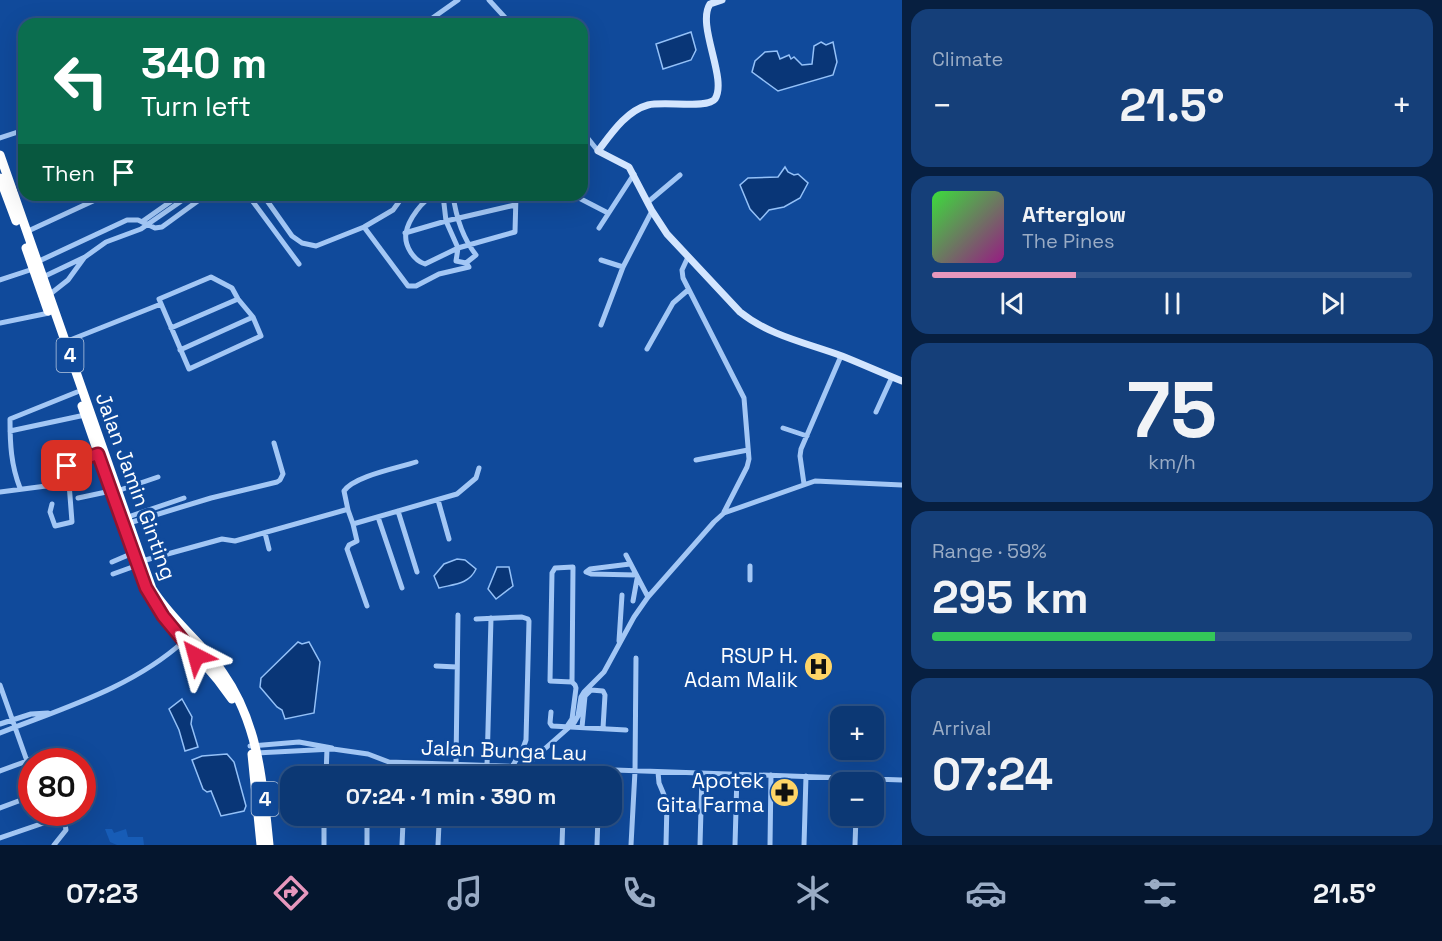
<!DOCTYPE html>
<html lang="en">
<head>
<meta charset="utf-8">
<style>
	body { margin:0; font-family:"Space Grotesk",sans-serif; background:#153f79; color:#f1f3f6; height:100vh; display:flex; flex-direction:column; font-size:22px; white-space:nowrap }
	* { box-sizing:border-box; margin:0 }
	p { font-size:20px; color:#9aacc5 }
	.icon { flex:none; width:33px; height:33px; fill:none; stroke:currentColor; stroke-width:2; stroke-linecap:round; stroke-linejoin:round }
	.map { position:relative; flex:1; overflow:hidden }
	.sheet { display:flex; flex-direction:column; gap:9px; padding:9px; background:#071f40; width:540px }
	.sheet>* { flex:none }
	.banner { position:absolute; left:18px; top:18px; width:570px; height:183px; border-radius:18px; box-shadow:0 6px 24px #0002,0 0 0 2px #2c5286; background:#0b6e4f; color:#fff; overflow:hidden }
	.buttons { position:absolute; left:830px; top:706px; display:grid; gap:12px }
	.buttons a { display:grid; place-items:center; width:54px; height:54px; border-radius:12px; background:#0c3874; box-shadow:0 6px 24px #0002,0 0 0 2px #2c5286; font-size:30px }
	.speed { position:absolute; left:18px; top:748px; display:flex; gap:12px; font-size:30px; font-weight:700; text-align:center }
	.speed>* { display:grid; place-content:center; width:78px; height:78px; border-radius:50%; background:#0c3874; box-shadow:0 6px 24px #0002,0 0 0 2px #2c5286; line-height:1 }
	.speed .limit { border:9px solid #d22; background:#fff; color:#111 }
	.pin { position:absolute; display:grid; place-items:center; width:51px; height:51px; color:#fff; margin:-26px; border-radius:12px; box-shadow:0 3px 9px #0006 }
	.me { position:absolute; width:66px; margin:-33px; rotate:321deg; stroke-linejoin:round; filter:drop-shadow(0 0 4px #0008) }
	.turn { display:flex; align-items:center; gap:21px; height:126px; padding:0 24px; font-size:27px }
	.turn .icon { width:78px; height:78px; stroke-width:2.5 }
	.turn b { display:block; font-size:42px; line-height:51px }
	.then { display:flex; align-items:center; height:57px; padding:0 24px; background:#0003; gap:12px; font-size:22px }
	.big { font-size:45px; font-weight:800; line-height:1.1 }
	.sheet .card { flex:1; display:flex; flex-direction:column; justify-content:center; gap:9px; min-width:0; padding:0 21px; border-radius:18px; background:#153f79 }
	.sheet .dial { align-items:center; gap:0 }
	.dial b { font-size:78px; line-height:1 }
	.song { display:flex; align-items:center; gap:18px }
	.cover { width:72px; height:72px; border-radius:9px; background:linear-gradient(135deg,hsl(120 70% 55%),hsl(310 70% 35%)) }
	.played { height:6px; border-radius:3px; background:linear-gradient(90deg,#e797bd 30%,#2c5286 30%) }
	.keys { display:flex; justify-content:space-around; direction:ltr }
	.heat { display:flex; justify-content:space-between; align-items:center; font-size:33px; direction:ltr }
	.charge { height:9px; border-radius:4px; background:linear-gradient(90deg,#34c759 59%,#2c5286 0) }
	.trip { position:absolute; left:280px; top:766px; width:342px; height:60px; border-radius:18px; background:#0c3874; box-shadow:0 6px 24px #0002,0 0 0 2px #2c5286; font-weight:800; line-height:60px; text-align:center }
	.dock { display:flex; height:96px; justify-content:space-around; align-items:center; background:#05162e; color:#9aacc5 }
	.dock .icon { width:42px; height:42px }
	.dock .selected { color:#e797bd }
	.dock b { font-size:27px; color:#f1f3f6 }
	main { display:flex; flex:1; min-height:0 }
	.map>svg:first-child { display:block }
	.green { fill:#175cb6 }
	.water { fill:#093677; stroke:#94c1f8; stroke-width:1.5 }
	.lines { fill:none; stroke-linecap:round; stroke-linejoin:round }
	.street { stroke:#a3c7f5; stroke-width:5 }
	.secondary { stroke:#d3e5fe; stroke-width:7 }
	.highway { stroke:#fff; stroke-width:9 }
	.route-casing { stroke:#92132f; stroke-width:15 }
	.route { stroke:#e11d48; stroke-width:10 }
	.labels { text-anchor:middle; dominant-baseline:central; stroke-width:6; stroke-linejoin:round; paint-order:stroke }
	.shield { fill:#104a9b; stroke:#b7c9e1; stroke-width:1.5 }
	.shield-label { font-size:20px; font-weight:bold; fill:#fff }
	.street-label { font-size:21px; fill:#fff; stroke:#104a9b }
	.poi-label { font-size:21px; fill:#fff; stroke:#104a9b; text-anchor:end }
</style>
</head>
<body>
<main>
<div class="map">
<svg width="902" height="845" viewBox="0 0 902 845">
	<rect width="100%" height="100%" fill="#104a9b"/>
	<path class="green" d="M 105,829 L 112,829 L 114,833 L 126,829 L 128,837 L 143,837 L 144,845 L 117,845 L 110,842 Z"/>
	<path class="water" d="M 691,32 L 696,50 L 691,60 L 663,69 L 656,44 Z
		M 821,42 L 826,45 L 833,42 L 837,62 L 833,75 L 778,91 L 752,72 L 755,61 L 765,52 L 777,51 L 780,59 L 789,55 L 791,59 L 794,57 L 802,65 L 812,64 L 814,46 Z
		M 785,167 L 788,172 L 794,175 L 798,174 L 808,183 L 800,198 L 784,207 L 769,210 L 760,220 L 750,209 L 740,185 L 748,178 L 778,177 Z
		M 457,559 L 465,560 L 476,569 C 469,584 455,584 439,588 L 434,576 L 444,564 Z
		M 497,567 L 509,567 L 513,586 L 496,599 L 488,589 Z
		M 298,642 L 302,644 L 309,642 L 320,662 L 314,713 L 285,719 L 282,710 L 277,707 L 260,687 L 261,678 Z
		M 182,699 L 192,717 L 191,724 L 198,747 L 185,751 L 179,730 L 169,709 Z
		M 227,754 L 234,762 L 246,806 L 244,811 L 221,816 L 211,791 L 207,792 L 203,789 L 192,760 L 202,756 Z"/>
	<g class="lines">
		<path class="street" d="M 489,0 L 511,24
			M 424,24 L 458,0
			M 582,131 L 598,151
			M 0,138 L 24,130
			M 248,195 L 299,264
			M 263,195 L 292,236 L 302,243 L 316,246 L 364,227 L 393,210 L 404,195
			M 435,195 C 423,199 408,220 406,233 C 404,245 413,260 425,264 L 458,248 L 515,232 L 516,195
			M 453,195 C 456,217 462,237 476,255 L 466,263
			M 577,197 L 608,213
			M 648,202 L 680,175
			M 143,221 L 180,195
			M 364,227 L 408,286 L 416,286 L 439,274 L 469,267 L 466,263 L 456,261 L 458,248 L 446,221 L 443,195
			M 599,228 L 634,174
			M 26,232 L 106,195
			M 405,233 L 446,221 L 515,205
			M 688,257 L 682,270 L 683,278 L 744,398 L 749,459 L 747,467 L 724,512
			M 601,260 L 623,267
			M 37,262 L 127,220 L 138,220 L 155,228 L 162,227 L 206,195
			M 43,277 L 85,257 L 106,242 L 141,229 L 190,195
			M 211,277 L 232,288 L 238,299 L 253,317 L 261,336 L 189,369 L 159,299 Z
			M 0,280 L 33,269
			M 49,295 L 68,280 L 84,258
			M 0,323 L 49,313
			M 601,325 L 623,267 L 652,211
			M 171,328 L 238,299
			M 65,342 L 161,304
			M 647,349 L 673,303 L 688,290
			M 180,350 L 253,317
			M 876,412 L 892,377
			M 783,428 L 807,436
			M 10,431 L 85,415
			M 696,460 L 748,450
			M 804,484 L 800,456 L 801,449 L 841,356
			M 20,488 C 11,465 10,444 10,419 L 77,392
			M 117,491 L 158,477
			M 0,492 L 69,483 L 69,464 L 98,454
			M 78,498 L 111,491
			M 438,500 L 449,539
			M 52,504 L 50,512 L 55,526 L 72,522 L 69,483
			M 348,510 L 344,491 C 354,476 398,468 416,462
			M 398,511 L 417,572
			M 378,517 L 402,588
			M 125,518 L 184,498
			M 129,523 L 211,498 L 277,482 L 280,480 L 283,474 L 274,443
			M 353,524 L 357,541 L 349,545 L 347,549 L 367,606
			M 265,533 L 269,549
			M 626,555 L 648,597
			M 142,561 L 222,539 L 235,541 L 345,510 L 348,510 L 353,524 L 457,494 L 476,478 L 479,468
			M 112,562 L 133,553
			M 630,564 L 590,569 L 586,572 L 591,574 L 636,575
			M 113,574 L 138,565
			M 750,580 L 750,566
			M 633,601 L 637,579
			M 476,619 L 522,617 L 528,619 L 529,621 L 526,740 L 523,748 L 512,767
			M 619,641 L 622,595
			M 436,666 L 457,667
			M 0,685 L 27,761 L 0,771
			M 551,712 L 550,723 L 552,726 L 626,730
			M 0,724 L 31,714 L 48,713
			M 582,727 L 585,696 L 591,690 L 603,691 L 605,695 L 603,728
			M 566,728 L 572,719 L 576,688 L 575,685 L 572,682 L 573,567 L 555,568 L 552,573 L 550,681 L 572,682
			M 0,733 C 63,708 132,688 184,641
			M 250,746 L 299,742 L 332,748
			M 256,753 L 333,749 L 368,754 L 389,762 L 902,780
			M 27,761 L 35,757 L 48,757 L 51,762
			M 456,764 L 458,615
			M 487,766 L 491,618
			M 523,768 L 574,723 L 578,716 L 581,697 L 584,692 L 604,672 L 634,617 L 648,597 L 714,522 L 724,513 L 815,481 L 902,485
			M 658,772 L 659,783 L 667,802 L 666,845
			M 326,777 L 327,748
			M 265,804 L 291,804
			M 0,808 L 32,796
			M 856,817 L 873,817 L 876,778
			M 367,823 L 367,845
			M 325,824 L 437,822 L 439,824 L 438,845
			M 0,838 L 64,816
			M 54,845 L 66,830 L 63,813
			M 324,845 L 324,816
			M 402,845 L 403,822
			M 562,845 L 563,816
			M 597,845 L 598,816
			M 631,845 L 635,771 L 636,658
			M 700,845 L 702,774
			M 735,845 L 737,774
			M 770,845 L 771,775
			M 804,845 L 806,776
			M 855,845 L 856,816"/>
		<path class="secondary" d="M 722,0 L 710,4 C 696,25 728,79 715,99 C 708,109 664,101 648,105 C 626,111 611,134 598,151 L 629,167 L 652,211 L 667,234 L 740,312 C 770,336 807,343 842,356 C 862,364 882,373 902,381"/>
		<path class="highway" d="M 0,155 L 152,589 C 172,621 202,643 223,673 C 259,724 263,785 269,845
			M 0,178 L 16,221
			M 26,248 L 48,311
			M 82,406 L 99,455
			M 117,508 L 136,560
			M 167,620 L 218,680 L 232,699
			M 252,754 L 261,845"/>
	</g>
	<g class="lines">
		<defs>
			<path id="route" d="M 67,466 L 72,462 L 98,454 L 146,588 L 163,616 L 196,656"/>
		</defs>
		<use href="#route" class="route-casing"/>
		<use href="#route" class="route"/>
	</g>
	<defs>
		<symbol id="hospital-disc" viewBox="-11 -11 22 22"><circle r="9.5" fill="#ffd567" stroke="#104a9b"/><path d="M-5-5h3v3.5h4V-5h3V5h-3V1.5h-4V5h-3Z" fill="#111"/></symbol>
		<symbol id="pharmacy-disc" viewBox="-11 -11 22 22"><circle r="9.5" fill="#ffd567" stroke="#104a9b"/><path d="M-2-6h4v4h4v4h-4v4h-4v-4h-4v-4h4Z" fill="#111"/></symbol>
	</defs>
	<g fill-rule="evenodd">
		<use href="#hospital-disc" x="802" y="650" width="33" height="33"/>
		<use href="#pharmacy-disc" x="768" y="776" width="33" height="33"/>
	</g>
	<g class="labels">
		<g class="shield">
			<rect x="56.5" y="338" width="27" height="34" rx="4.5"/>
			<rect x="251.5" y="782" width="27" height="34" rx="4.5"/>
		</g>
		<g class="shield-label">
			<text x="70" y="355">4</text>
			<text x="265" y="799">4</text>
		</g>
		<g class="street-label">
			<text transform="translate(136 486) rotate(70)">Jalan Jamin Ginting</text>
			<text transform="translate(504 750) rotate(2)">Jalan Bunga Lau</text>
		</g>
		<g class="poi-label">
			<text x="798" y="655">RSUP H.<tspan x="798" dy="24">Adam Malik</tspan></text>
			<text x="764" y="780">Apotek<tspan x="764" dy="24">Gita Farma</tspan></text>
		</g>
	</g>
</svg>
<div class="buttons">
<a>+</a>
<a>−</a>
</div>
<div class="speed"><div class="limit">80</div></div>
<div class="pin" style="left:67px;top:466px;background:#d93025"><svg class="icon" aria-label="arrive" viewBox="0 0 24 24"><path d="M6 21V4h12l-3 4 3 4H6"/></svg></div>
<svg class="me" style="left:196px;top:656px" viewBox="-20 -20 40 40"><path d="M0-17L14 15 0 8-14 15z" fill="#e11d48" stroke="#fff" stroke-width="4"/></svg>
<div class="trip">07:24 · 1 min · 390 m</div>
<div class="banner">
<div class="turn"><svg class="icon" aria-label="left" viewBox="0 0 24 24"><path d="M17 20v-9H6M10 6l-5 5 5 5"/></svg><div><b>340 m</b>Turn left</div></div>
<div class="then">Then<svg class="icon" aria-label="arrive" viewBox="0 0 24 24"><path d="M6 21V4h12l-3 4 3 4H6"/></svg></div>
</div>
</div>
<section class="sheet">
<div class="card"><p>Climate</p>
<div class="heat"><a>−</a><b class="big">21.5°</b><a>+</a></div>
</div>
<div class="card">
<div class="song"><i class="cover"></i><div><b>Afterglow</b><p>The Pines</p></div></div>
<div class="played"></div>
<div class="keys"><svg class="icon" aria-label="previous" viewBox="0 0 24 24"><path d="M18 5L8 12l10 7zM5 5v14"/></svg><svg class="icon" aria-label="pause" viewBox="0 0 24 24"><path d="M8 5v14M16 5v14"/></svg><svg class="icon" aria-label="next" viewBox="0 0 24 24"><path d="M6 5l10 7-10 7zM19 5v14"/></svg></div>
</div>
<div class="card dial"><b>75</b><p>km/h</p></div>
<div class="card"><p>Range · 59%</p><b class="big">295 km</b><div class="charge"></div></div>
<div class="card"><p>Arrival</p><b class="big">07:24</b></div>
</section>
</main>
<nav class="dock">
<b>07:23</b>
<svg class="icon selected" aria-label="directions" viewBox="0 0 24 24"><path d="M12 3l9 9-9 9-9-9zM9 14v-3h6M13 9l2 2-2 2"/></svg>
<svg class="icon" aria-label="music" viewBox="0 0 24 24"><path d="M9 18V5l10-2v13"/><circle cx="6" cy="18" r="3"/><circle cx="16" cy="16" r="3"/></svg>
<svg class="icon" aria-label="phone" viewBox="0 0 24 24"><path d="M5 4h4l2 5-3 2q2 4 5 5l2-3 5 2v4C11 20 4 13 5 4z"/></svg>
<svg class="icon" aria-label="climate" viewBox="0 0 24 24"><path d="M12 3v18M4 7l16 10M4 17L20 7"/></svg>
<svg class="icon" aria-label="car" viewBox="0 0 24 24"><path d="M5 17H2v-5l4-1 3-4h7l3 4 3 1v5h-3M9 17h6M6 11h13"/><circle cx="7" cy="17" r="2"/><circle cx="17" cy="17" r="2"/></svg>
<svg class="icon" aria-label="filters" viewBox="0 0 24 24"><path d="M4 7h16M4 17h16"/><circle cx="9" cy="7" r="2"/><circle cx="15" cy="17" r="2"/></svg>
<b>21.5°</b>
</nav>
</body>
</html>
